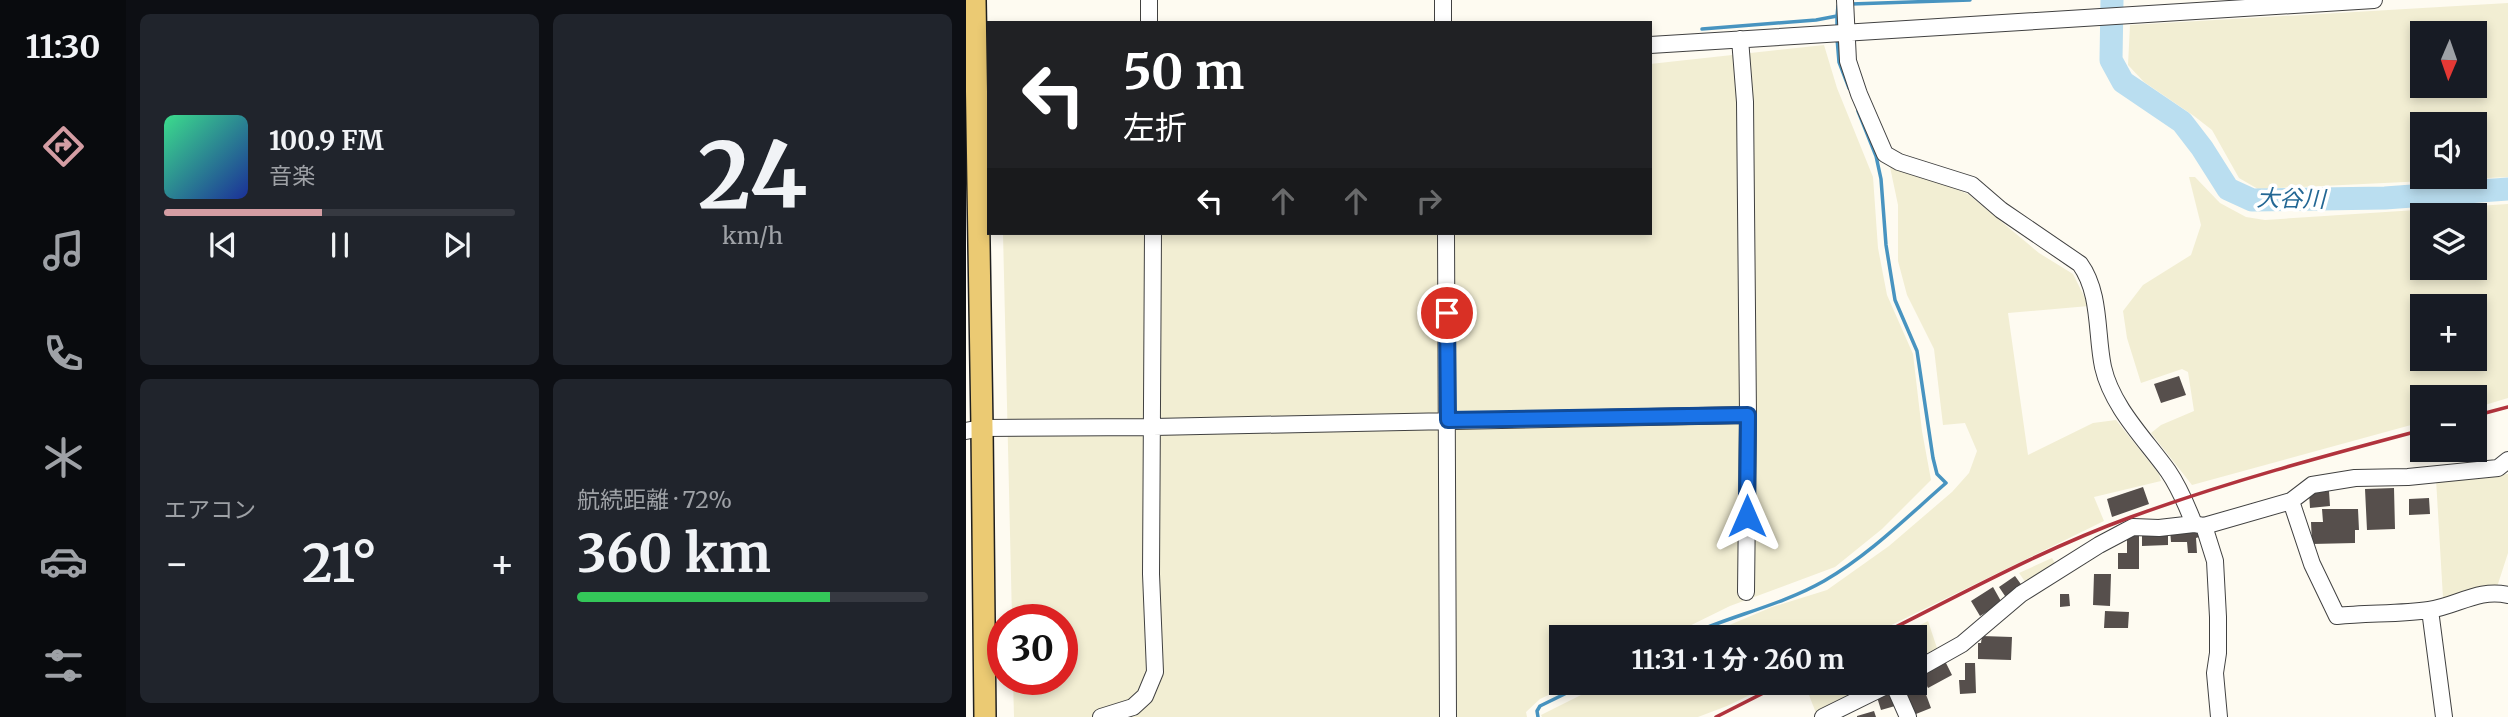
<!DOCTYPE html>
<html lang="ja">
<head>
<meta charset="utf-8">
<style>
	body { margin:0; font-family:Merriweather,"Noto Sans JP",serif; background:#20242c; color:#f1f3f6; height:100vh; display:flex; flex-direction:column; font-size:26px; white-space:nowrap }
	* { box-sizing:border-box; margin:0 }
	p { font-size:23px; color:#9ea1a6 }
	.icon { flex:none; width:38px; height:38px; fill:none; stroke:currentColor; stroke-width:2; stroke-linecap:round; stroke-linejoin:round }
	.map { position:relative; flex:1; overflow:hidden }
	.drawer { display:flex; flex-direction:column; gap:14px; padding:14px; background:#0d0f14; width:840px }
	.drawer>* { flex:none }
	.top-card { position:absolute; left:21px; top:21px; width:665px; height:214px; border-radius:0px; box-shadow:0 4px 10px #0003; background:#202124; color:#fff; overflow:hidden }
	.needle { width:46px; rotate:182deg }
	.fabs { position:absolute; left:1444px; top:21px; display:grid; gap:14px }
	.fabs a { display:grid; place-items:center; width:77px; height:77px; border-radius:0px; background:#171b24; box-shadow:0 4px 10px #0003; font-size:35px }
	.speed { position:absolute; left:21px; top:604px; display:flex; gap:14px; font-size:35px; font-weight:700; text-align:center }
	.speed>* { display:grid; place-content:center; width:91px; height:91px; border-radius:50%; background:#171b24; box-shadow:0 4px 10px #0003; line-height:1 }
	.speed .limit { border:10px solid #d22; background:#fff; color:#111 }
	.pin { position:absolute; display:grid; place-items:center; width:60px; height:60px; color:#fff; margin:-30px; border:4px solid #fff; border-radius:50%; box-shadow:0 2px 7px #0007 }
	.me { position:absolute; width:77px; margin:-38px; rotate:0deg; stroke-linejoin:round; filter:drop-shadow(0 0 5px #0008) }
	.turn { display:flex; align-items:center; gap:24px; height:147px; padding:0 21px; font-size:32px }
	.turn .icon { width:91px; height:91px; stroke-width:2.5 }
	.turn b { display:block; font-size:49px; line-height:60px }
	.lanes { display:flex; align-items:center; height:66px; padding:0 21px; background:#0003; justify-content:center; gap:35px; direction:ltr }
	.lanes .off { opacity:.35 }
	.big { font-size:52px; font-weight:700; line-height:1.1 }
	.drawer .card { flex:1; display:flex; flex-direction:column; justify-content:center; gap:10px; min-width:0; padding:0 24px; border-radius:10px; background:#20242c }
	.drawer .dial { align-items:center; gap:0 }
	.dial b { font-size:91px; line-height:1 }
	.song { display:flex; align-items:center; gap:21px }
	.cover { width:84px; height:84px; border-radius:10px; background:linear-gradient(135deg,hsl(150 70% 55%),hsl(230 70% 35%)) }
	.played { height:7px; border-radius:4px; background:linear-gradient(90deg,#d49da3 45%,#363941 45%) }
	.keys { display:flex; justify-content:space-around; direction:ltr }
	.heat { display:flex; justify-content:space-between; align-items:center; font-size:38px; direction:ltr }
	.charge { height:10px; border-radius:5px; background:linear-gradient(90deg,#34c759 72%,#363941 0) }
	.drawer .tiles { flex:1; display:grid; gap:14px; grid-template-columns:repeat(2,1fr) }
	.trip { position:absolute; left:583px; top:625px; width:378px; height:70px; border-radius:0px; background:#171b24; box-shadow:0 4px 10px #0003; font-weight:700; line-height:70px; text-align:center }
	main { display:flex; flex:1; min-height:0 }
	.tab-bar { display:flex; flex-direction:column; width:126px; justify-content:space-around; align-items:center; background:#090b0e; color:#9ea1a6 }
	.tab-bar .icon { width:49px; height:49px }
	.tab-bar .on { color:#d49da3 }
	.tab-bar b { font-size:32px; color:#f1f3f6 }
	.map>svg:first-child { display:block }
	.farmland { fill:#f2eed3; fill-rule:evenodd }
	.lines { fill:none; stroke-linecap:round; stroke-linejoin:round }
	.stream { stroke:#4894c0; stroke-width:3.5 }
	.river { stroke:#badef0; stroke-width:23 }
	.building { fill:#564f4c }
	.minor-casing { stroke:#414141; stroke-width:18 }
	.major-casing { stroke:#1f1f1f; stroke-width:24 }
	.minor { stroke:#fff; stroke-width:16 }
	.major { stroke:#ebca73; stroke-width:21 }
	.rail { stroke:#b1333d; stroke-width:3.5 }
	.route-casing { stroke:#114b97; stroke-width:18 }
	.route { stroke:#1a73e8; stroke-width:12 }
	.labels { text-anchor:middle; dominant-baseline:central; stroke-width:7; stroke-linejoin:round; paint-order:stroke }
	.water-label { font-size:23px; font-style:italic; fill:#236794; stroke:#fff }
</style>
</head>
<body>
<main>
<nav class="tab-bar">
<b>11:30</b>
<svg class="icon on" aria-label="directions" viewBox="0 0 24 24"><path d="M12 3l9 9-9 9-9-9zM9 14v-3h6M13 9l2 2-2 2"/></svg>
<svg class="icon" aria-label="music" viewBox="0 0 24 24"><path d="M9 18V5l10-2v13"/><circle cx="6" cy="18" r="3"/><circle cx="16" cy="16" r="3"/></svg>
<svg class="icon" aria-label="phone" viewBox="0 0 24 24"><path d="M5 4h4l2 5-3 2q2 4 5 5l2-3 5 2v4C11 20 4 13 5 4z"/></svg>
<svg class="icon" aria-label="climate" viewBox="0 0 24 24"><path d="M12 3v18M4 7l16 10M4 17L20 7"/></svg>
<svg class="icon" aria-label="car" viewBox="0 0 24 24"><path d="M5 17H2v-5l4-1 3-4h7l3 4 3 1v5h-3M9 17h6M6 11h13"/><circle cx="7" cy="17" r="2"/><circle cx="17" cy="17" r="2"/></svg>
<svg class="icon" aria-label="filters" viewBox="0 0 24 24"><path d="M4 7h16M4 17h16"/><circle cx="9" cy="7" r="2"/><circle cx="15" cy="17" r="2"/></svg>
</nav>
<section class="drawer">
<div class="tiles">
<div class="card">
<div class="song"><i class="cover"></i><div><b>100.9 FM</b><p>音楽</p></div></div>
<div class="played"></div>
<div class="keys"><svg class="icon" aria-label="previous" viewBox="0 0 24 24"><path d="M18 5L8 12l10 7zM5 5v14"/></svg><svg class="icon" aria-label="pause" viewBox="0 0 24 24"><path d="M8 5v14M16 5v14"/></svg><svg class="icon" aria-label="next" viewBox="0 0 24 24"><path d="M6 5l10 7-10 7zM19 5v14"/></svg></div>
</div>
<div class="card dial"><b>24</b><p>km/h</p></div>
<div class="card"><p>エアコン</p>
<div class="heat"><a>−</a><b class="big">21°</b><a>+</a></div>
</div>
<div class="card"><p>航続距離 · 72%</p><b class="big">360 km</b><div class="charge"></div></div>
</div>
</section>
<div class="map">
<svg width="1542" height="717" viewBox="0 0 1542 717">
	<rect width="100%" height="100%" fill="#fefbf1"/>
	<path class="farmland" d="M 1542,3 L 1542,177 L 1292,189 L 1273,178 L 1246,130 L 1228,116 L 1178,82 L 1162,65 L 1164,25 ZM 1508,33 L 1508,86 L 1456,86 L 1456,33 ZM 1508,124 L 1508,177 L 1456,177 L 1456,124 Z
		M 858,45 L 871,88 L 907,177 L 912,248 L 921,295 L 947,354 L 956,431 L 965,480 L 916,529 L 869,567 L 764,606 L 701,637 L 595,637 L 595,682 L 608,683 L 574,699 L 560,712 L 561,717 L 48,717 L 47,679 L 96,679 L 96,620 L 46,619 L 37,233 L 684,233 L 684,64 Z
		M 924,167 L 945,171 L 1002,194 L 1073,253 L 1107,274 L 1123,306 L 1042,313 L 1062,455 L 1127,423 L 1150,420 L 1193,474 L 1195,481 L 1128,497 L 1138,521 L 901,637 L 735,637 L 806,607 L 861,590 L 923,546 L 986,492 L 1003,473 L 1011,451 L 999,423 L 977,425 L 968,349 L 941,295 L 932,261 L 932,205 Z
		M 1223,177 L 1229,177 L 1254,203 L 1280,217 L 1299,220 L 1542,204 L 1542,398 L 1509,408 L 1508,397 L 1456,397 L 1456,422 L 1226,485 L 1185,433 L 1195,425 L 1228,411 L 1222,372 L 1216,369 L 1175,383 L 1161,338 L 1157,311 L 1177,285 L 1225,255 L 1235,225 ZM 1508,215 L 1508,268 L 1456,268 L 1456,215 ZM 1508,306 L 1508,359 L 1456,359 L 1456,306 Z
		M 1542,474 L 1542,553 L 1531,587 L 1477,598 L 1470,479 Z
		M 1086,558 L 1090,565 L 1060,583 L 1053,573 Z
		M 962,621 L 972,651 L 949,663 L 948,637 L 931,637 Z
		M 845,682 L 910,683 L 850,713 L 839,685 Z
		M 639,683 L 639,682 L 809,683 L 761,706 L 732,717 L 576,717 L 575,715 Z"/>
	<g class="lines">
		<path class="stream" d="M 885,4 L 1004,0
			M 736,29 L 850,20 L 871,16 L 872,6
			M 871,30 L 871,16
			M 871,38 L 873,62 L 883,88
			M 718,637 C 763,616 814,606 858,581 C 903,555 941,517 980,483 L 971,474 L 967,458 L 951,351 L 929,300 L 920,245 L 915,179 L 910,156 L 892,111
			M 572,717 L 571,711 L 574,706 L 623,682"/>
		<path class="river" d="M 1146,0 L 1145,60 L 1157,82 L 1216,122 L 1236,148 L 1262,189 L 1286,200 L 1419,198 L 1542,189"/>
	</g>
	<path class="building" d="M 1213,376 L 1220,395 L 1195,403 L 1188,384 Z
		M 1177,487 L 1183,504 L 1146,517 L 1141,499 Z
		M 1428,488 L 1429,529 L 1401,530 L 1399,489 Z
		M 1363,491 L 1364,506 L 1344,508 L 1343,492 Z
		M 1463,498 L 1464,514 L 1443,515 L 1443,499 Z
		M 1356,509 L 1392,509 L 1393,530 L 1389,530 L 1389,543 L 1346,544 L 1345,522 L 1357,522 Z
		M 1235,529 L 1236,536 L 1230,538 L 1231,553 L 1222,553 L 1221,542 L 1205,542 L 1204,530 Z
		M 1202,530 L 1202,545 L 1176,546 L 1176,531 Z
		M 1161,535 L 1173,535 L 1173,569 L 1152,569 L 1152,553 L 1161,553 Z
		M 1128,574 L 1145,574 L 1144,606 L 1127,605 Z
		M 1049,576 L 1057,587 L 1041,599 L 1033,587 Z
		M 1027,587 L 1036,603 L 1014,616 L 1005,601 Z
		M 1094,594 L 1103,594 L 1104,606 L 1094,607 Z
		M 1139,611 L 1163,612 L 1162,628 L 1138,628 Z
		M 1016,636 L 1046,637 L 1045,660 L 1012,659 L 1012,643 L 1015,643 Z
		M 979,661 L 986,675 L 962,688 L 955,674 Z
		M 999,663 L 1009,663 L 1010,693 L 994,694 L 993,680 L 999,680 Z
		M 940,683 L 945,695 L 958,689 L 965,708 L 945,716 L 933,686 Z
		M 924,689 L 929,706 L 915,710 L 910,694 Z
		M 908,711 L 910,717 L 891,717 L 891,716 Z"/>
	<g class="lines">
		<defs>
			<path id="minor" d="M 183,0 L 183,23
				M 477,0 L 477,23
				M 879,0 L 882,61 L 893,94 L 919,154 L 933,162 L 1006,185 L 1035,210 L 1114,264 C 1135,293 1130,334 1137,367 C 1146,407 1179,439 1202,471 C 1213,487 1221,506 1228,524
				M 774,39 L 779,102 L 782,415 L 780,592
				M 684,45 L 1408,0
				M 480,233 L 482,717
				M 0,431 L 16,428 L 187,427 L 782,415
				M 1325,501 L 1346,564 L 1371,616 C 1400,613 1436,614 1463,610 C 1491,606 1513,588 1542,595
				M 1238,526 L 1249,561 L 1252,617 L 1252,653 L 1249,673 L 1253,717
				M 1464,610 L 1478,717
				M 948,671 L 996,644 L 1055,594 L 1133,545 L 1167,527 L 1193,528 L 1228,524 L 1238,526 L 1325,501 L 1346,485 L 1389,478 L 1442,477 L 1532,468 L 1542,460
				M 927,683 L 942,717
				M 135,717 L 167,707 L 179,696 L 189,672 L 185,574 L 187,233
				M 857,717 L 928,682"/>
			<path id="major" d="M 9,0 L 16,428 L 19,717"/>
		</defs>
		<use href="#minor" class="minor-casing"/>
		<use href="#major" class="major-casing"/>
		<use href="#minor" class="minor"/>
		<use href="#major" class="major"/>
		<path class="rail" d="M 1508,416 L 1542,407
			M 910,637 C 994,595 1077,549 1165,517 C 1261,482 1358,456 1456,430
			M 750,717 L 819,682"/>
	</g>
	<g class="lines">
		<defs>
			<path id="route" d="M 481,313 L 482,420 L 782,415 L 781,516"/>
		</defs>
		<use href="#route" class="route-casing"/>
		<use href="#route" class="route"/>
	</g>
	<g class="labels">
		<g class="water-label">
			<text transform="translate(1325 198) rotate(1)">大谷川</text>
		</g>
	</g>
</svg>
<div class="fabs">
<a><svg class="needle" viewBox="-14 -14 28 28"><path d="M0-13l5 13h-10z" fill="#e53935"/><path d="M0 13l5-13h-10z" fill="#9ea1a6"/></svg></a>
<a><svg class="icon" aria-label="sound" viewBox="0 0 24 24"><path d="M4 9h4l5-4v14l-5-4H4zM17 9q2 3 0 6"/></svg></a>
<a><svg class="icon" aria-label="layers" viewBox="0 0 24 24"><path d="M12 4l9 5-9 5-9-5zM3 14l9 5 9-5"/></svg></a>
<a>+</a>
<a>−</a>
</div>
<div class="speed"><div class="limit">30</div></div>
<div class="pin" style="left:481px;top:313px;background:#d93025"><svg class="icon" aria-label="arrive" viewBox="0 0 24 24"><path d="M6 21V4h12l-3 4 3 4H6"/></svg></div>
<svg class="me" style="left:781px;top:516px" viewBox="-20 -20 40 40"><path d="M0-17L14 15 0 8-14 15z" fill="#1a73e8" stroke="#fff" stroke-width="4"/></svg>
<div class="trip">11:31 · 1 分 · 260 m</div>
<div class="top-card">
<div class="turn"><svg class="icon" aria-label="left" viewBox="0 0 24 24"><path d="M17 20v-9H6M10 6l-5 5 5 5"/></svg><div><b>50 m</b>左折</div></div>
<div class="lanes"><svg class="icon" aria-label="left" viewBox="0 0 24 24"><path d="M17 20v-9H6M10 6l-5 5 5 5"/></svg><svg class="icon off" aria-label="ahead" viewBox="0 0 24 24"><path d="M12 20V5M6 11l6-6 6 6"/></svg><svg class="icon off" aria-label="ahead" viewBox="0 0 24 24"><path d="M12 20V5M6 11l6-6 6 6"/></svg><svg class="icon off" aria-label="right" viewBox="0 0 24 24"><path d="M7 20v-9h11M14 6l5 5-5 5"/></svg></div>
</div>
</div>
</main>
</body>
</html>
